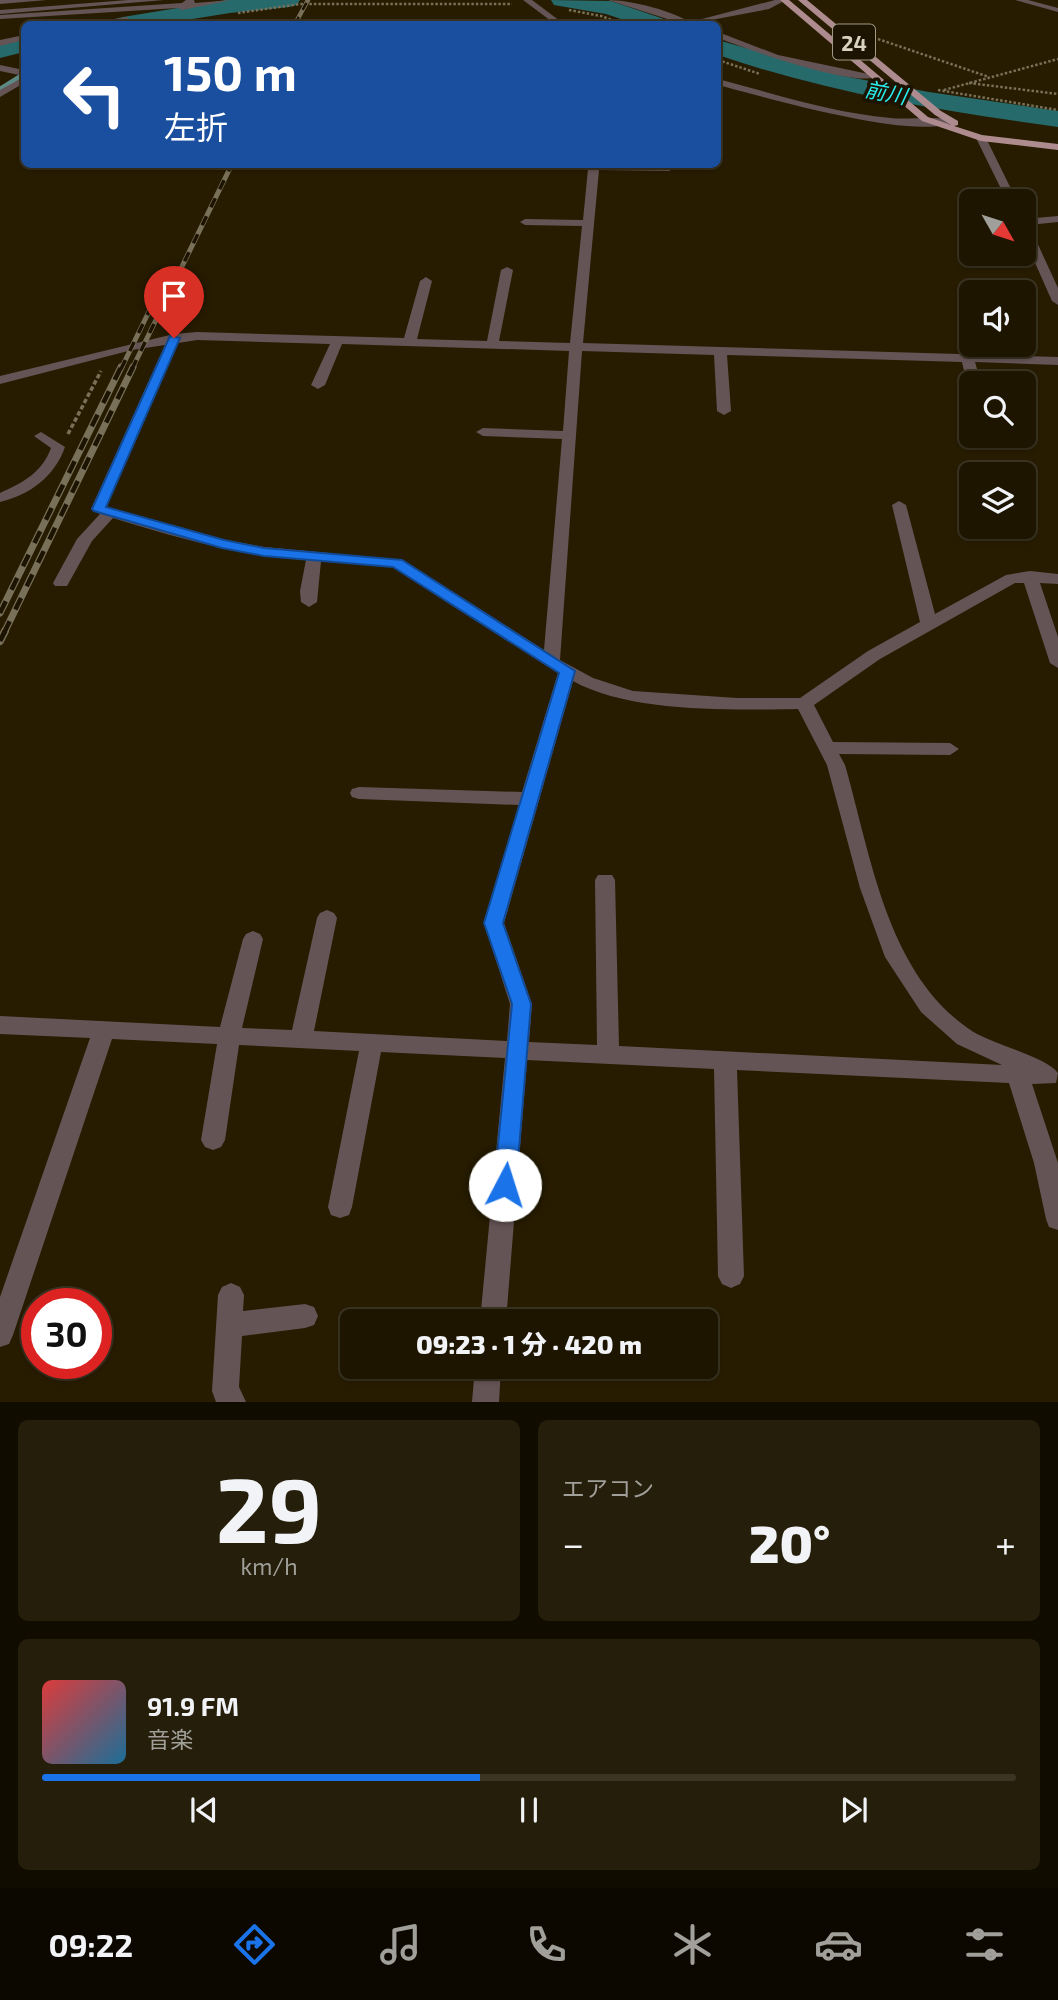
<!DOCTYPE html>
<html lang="ja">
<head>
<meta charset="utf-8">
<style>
	body { margin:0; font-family:"Exo 2","Noto Sans JP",sans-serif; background:#251e0a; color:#f1f3f6; height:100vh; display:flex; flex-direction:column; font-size:26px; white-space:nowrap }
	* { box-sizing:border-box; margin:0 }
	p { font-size:23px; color:#a09f99 }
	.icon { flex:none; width:38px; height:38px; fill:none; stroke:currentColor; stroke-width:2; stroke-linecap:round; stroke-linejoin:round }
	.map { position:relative; height:1402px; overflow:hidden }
	.drawer { display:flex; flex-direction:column; gap:18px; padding:18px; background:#100c00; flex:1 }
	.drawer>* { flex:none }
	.guide { position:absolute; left:21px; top:21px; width:700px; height:147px; border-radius:10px; box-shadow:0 2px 5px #0004,0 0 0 2px #3b3422; background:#1a4fa0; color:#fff; overflow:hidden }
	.needle { width:46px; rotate:129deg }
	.buttons { position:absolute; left:959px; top:189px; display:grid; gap:14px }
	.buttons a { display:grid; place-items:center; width:77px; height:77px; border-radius:10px; background:#1d1500; box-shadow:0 2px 5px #0004,0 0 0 2px #3b3422; font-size:35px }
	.speed { position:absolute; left:21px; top:1288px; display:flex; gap:14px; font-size:35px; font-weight:700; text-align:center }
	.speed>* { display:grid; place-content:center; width:91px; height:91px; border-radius:50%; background:#1d1500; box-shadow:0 2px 5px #0004,0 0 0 2px #3b3422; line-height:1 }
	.speed .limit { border:10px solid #d22; background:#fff; color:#111 }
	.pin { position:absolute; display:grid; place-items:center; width:60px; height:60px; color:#fff; margin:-72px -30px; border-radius:50% 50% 50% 0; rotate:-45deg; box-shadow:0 0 7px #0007 }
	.pin .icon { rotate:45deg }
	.me { position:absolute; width:77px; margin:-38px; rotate:5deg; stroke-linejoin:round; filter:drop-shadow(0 0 5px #0008) }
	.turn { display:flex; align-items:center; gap:24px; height:147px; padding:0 28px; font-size:32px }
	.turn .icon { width:91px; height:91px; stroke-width:2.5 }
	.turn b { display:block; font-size:49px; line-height:60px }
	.big { font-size:52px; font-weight:800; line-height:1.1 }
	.drawer .card { flex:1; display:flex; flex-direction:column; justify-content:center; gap:10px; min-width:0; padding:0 24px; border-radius:10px; background:#251e0a }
	.drawer .dial { align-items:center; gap:0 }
	.dial b { font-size:91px; line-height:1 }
	.song { display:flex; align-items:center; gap:21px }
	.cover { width:84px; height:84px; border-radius:10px; background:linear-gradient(135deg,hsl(0 70% 55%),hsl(200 70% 35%)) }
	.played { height:7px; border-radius:4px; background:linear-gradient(90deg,#1a73e8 45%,#3b3422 45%) }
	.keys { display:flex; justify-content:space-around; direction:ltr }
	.heat { display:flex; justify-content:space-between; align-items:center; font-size:38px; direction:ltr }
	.drawer .tiles { flex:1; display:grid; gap:18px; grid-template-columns:1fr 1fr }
	.card:last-child { grid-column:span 2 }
	.trip { position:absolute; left:340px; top:1309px; width:378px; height:70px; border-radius:10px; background:#1d1500; box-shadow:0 2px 5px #0004,0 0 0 2px #3b3422; font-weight:800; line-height:70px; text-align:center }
	.tab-bar { display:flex; height:112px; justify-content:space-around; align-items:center; background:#0c0800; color:#a09f99 }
	.tab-bar .icon { width:49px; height:49px }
	.tab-bar .on { color:#1a73e8 }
	.tab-bar b { font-size:32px; color:#f1f3f6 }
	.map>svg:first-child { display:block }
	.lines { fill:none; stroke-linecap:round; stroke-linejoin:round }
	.stream { stroke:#5c8985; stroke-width:4.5 }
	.river { fill:#266a6b; fill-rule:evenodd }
	.path-far1 { stroke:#797059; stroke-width:2.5; stroke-dasharray:2.5 2; stroke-linecap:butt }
	.path { stroke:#797059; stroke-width:3.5; stroke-dasharray:4.5 2.5; stroke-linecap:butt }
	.minor { fill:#655456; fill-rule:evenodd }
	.tertiary { fill:#655456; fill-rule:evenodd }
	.primary { fill:#ad8b8f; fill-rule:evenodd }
	.rail-far3-casing { stroke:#797059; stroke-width:4.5 }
	.rail-far2-casing { stroke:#797059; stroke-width:5 }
	.rail-far1-casing { stroke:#797059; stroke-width:7 }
	.rail-casing { stroke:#797059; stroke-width:8 }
	.rail-far3 { stroke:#1c1300; stroke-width:2.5; stroke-dasharray:8; stroke-linecap:butt }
	.rail-far2 { stroke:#1c1300; stroke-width:3.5; stroke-dasharray:10; stroke-linecap:butt }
	.rail-far1 { stroke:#1c1300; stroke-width:4.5; stroke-dasharray:13; stroke-linecap:butt }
	.rail { stroke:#1c1300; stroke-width:5; stroke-dasharray:17; stroke-linecap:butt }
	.route { fill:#1a73e8; stroke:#114b97; stroke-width:2 }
	.labels { text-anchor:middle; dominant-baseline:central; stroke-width:7; stroke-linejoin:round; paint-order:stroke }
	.shield { fill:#1c1300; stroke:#a09987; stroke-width:2 }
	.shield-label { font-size:21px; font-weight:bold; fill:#d9d2c1 }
	.far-water-label { font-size:21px; font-style:italic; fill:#29eff0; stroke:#1c1300 }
</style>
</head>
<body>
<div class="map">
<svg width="1058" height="1402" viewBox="0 0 1058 1402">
	<rect width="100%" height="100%" fill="#271c00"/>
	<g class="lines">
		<path class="stream" d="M 0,89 L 24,74"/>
		<path class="river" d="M 226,0 L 300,0 L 297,5 L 289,7 L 230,13 L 161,24 L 111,24 L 115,19 L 123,17 Z
			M 551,0 L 611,1 L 664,19 L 668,24 L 636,24 L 606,14 L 554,5 Z
			M 24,38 L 24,52 L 0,58 L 0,44 Z
			M 718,40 L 843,76 L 929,92 L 1058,111 L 1058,127 C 942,111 828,93 718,55 Z"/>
		<path class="path-far1" d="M 569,10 L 601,16 L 623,24
			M 238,13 L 300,4 L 512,4
			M 878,39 L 989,77
			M 718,60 L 760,74
			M 969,83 L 1058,94
			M 938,90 L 1058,110
			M 944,90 L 1058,59"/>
		<path class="path" d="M 68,434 L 101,371"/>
		<path class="minor" d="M 0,0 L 47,0 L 0,4 Z
			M 186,0 L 194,0 L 195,3 L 232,0 L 182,10 L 178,8 L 0,19 L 0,15 L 182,3 Z
			M 608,0 C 631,0 674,11 693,24 L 683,24 Z
			M 775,0 L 786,0 L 769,9 L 706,21 L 702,19 Z
			M 1015,0 L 1028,0 L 1058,8 L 1058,12 Z
			M 127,17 L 130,21 L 92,24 L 96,22 Z
			M 718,32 L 778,55 L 878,76 C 857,89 744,48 718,38 Z
			M 24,35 L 24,40 L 0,46 L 0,40 Z
			M 0,65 L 24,70 L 24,76 L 0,71 Z
			M 24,77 L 24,83 L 0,97 L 0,90 Z
			M 978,136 L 986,138 L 1017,201 L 1007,201 L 976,138 Z
			M 524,164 L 669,165 L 674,168 L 669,171 L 599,170 L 583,343 L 1058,357 L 1058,365 L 975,362 L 981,383 L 971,383 L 971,386 L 967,383 L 962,362 L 727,355 L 731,411 L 724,415 L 717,411 L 714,355 L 582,351 L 560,660 L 593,678 L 633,691 L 737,698 L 800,698 L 868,651 L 920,622 L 892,505 L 899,501 L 906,505 L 935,614 L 1006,575 L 1030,571 L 1058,574 L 1058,584 L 1040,583 L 1058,637 L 1058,668 L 1050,663 L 1024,583 L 1015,583 L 880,659 L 814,705 L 833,742 L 950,743 L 959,749 L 950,755 L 839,754 L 845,765 C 871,856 887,975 972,1031 C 992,1044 1047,1057 1058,1073 L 1056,1083 L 1032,1084 L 1058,1163 L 1058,1230 L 1049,1227 L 1046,1219 L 1034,1163 L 1009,1083 L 737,1070 L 744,1276 L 740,1284 L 731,1288 L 722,1284 L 718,1276 L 714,1069 L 527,1060 L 506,1321 L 480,1321 L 505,1058 L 381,1052 L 352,1207 L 349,1215 L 340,1218 L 331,1215 L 328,1207 L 359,1051 L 239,1045 L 225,1140 L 221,1147 L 213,1150 L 205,1147 L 201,1140 L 217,1044 L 112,1039 L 13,1335 L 9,1344 L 0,1347 L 0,1297 L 90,1038 L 0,1034 L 0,1016 L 220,1027 L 243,939 L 246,934 L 253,931 L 260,934 L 263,939 L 242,1028 L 292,1030 L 317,918 L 320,913 L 327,910 L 334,913 L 337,918 L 314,1031 L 507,1041 L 510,1004 L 484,923 L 519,805 L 359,799 L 352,797 L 350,793 L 352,789 L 359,787 L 522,792 L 558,673 L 393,567 L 321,561 L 317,602 L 309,607 L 301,602 L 300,591 L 306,560 C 239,555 177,538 113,518 L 92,541 L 67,586 L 55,586 L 53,583 L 77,539 L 100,514 L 91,509 L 165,345 L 132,350 L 0,384 L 0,376 L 174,334 L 197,332 L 404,338 L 420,281 L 426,277 L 432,281 L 417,339 L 487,341 L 501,270 L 507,267 L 513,270 L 499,341 L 570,343 L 582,226 L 525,225 L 520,222 L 525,219 L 583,220 L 588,169 L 529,168 ZM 197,340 L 330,344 L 311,385 L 318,389 L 325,385 L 342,344 L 569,351 L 563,431 L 483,428 L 476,432 L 483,436 L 562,439 L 544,650 L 403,560 L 264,547 L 204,536 L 106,507 L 178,343 ZM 573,681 C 630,713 733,710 798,709 L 827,765 L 860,888 L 885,957 L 921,1012 L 957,1044 L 1002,1065 L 619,1046 L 615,880 L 612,875 L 598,875 L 595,880 L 597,1045 L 529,1042 L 532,1004 L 504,923 Z
			M 1058,216 L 1058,222 L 1029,225 L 1058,288 L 1058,305 L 1052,301 L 1024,238 L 1024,219 Z
			M 41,432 L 65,447 C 55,476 30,495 0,502 L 0,493 C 22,483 42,473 51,448 L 34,436 Z
			M 231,1283 L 240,1287 L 244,1295 L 243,1311 L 305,1304 L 314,1307 L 318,1316 L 314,1325 L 305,1328 L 242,1336 L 239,1387 L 246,1402 L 216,1402 L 212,1391 L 218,1295 L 222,1287 Z
			M 475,1367 L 501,1367 L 499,1402 L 472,1402 Z"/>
		<path class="tertiary" d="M 128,0 L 164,0 L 0,14 L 0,10 Z
			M 523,0 L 532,0 L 564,24 L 555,24 Z
			M 718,79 C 775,94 832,113 891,118 C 906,120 945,115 955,121 C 920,143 761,96 718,85 Z"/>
		<path class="primary" d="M 780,0 L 789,0 L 928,117 L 951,125 L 935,115 L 798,0 L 807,0 L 941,111 L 958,121 L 958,125 L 954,126 L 982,135 L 1058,144 L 1058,150 L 981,141 L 922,121 Z"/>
		<defs>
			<path id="rail-far3" d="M 295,24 L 308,0"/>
			<path id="rail-far2" d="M 121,369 L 158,293
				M 132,369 L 232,164"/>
			<path id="rail-far1" d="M 0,613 L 121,367
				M 4,633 L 133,367"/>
			<path id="rail" d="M 0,641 L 5,631"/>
		</defs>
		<use href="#rail-far3" class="rail-far3-casing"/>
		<use href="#rail-far2" class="rail-far2-casing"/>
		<use href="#rail-far1" class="rail-far1-casing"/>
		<use href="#rail" class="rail-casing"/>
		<use href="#rail-far3" class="rail-far3"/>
		<use href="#rail-far2" class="rail-far2"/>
		<use href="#rail-far1" class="rail-far1"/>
		<use href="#rail" class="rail"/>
	</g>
	<path class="route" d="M 170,336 L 180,338 L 106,507 L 224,540 L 264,548 L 402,560 L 575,671 L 503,923 L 531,1004 L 516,1185 L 513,1192 L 505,1195 L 497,1192 L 494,1185 L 512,1004 L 484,923 L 559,673 L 393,567 L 264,556 L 222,548 L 94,511 L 92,509 Z"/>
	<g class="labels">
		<rect class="shield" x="833" y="24.5" width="42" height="35" rx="5"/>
		<g class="shield-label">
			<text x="854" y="42">24</text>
		</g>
		<g class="far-water-label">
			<text transform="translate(886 92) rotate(11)">前川</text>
		</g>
	</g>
</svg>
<div class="buttons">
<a><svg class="needle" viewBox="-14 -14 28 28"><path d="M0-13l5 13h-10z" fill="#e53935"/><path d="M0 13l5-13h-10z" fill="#a09f99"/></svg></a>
<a><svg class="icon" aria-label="sound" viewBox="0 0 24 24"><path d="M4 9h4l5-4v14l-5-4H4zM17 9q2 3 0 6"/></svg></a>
<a><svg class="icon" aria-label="search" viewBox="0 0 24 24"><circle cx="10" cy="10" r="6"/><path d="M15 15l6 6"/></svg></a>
<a><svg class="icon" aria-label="layers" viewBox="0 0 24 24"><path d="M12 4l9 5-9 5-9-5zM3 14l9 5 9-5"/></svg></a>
</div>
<div class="speed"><div class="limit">30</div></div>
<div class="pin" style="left:174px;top:338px;background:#d93025"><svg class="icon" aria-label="arrive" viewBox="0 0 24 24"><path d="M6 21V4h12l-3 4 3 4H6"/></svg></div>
<svg class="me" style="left:505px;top:1185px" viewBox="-20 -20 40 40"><circle r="19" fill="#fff"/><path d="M0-13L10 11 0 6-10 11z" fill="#1a73e8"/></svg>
<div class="trip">09:23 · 1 分 · 420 m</div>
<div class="guide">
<div class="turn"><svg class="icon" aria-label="left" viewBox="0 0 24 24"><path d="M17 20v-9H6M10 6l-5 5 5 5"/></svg><div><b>150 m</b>左折</div></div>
</div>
</div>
<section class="drawer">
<div class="tiles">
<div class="card dial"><b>29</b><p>km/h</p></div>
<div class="card"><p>エアコン</p>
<div class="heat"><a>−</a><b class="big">20°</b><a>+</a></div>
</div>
<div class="card">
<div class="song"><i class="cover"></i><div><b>91.9 FM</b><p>音楽</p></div></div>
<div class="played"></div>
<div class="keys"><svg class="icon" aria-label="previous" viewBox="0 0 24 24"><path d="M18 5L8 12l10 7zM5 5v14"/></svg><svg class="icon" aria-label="pause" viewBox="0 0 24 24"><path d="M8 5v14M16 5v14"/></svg><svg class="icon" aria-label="next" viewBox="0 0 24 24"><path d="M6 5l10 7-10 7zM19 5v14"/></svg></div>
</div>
</div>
</section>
<nav class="tab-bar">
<b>09:22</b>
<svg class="icon on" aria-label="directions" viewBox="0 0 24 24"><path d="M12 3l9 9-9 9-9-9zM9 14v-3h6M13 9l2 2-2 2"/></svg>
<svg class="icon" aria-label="music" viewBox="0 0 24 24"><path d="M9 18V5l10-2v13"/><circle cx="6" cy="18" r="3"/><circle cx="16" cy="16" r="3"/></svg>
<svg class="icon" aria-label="phone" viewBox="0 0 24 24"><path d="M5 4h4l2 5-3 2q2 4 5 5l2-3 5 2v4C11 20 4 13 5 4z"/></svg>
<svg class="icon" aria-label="climate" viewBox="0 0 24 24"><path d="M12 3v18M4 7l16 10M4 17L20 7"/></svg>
<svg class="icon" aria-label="car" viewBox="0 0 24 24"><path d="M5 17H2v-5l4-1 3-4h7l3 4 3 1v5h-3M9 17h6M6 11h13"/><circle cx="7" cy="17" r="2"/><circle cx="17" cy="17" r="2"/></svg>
<svg class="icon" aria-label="filters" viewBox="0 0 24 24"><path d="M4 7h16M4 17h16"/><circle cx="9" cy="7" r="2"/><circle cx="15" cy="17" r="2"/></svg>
</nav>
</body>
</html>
